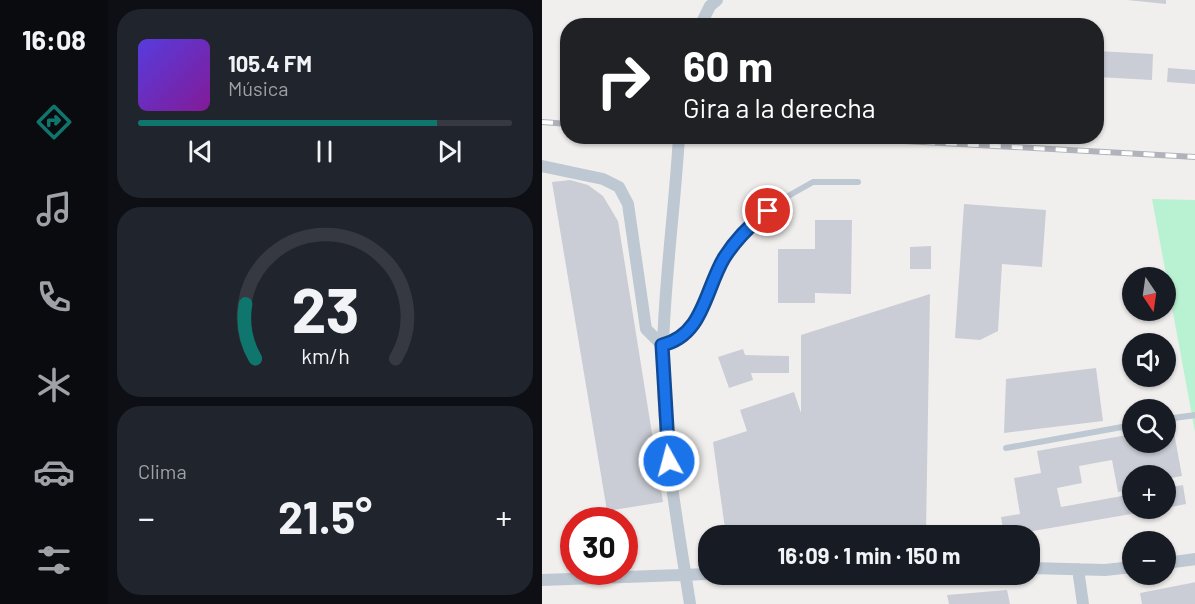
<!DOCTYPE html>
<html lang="es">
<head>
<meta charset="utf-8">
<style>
	body { margin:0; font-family:Barlow,sans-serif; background:#20242c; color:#f1f3f6; height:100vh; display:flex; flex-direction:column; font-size:22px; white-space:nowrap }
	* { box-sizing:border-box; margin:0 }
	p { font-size:20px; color:#9ea1a6 }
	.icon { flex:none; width:33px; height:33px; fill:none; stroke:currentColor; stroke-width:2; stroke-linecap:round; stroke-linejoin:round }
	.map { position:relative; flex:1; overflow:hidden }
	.sheet { display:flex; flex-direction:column; gap:9px; padding:9px; background:#0d0f14; width:434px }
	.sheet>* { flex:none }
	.guide { position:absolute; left:18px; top:18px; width:544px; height:126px; border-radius:24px; box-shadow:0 2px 4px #0004; background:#202124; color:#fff; overflow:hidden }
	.needle { width:39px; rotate:167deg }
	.fabs { position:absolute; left:580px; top:267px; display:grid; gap:12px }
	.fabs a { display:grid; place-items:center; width:54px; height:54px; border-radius:50%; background:#171b24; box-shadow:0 2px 4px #0004; font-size:30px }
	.speed { position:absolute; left:18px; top:507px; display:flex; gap:12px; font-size:30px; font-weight:700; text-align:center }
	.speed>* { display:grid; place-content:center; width:78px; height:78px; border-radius:50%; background:#171b24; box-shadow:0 2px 4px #0004; line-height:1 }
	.speed .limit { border:9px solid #d22; background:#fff; color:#111 }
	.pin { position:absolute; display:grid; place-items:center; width:51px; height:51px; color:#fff; margin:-26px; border:3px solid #fff; border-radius:50%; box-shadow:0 2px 6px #0007 }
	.me { position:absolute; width:66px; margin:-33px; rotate:353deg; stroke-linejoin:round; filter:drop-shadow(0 0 4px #0008) }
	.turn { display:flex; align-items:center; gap:21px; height:126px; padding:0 24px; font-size:27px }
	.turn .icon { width:78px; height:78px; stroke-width:2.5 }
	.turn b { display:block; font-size:42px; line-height:51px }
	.big { font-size:45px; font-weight:700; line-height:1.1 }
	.sheet .widget { flex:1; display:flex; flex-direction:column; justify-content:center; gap:9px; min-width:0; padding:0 21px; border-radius:24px; background:#20242c }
	.sheet .dial { align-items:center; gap:0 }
	.dial svg { height:156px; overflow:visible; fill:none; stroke:#363941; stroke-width:7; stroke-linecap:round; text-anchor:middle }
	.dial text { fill:#f1f3f6; stroke:none }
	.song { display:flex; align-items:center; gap:18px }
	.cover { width:72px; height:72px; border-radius:9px; background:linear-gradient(135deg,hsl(250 70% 55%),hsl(290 70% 35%)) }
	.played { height:6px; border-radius:3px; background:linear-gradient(90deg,#0f766e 80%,#363941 80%) }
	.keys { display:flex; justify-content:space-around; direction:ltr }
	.heat { display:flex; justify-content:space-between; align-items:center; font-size:33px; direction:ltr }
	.trip { position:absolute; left:156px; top:525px; width:342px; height:60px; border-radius:24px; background:#171b24; box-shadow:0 2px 4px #0004; font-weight:700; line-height:60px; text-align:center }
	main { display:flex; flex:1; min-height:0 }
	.dock { display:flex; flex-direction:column; width:108px; justify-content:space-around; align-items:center; background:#090b0e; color:#9ea1a6 }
	.dock .icon { width:42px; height:42px }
	.dock .active { color:#0f766e }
	.dock b { font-size:27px; color:#f1f3f6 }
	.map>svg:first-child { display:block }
	.green { fill:#b9f2d2 }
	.building { fill:#cacdd5 }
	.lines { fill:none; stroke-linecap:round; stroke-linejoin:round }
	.service { stroke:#bec8d2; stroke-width:6 }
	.minor { stroke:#bec8d2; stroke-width:12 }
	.rail-casing { stroke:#b0b3ba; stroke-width:6 }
	.rail { stroke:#fff; stroke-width:4; stroke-dasharray:11; stroke-linecap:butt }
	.route-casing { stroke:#114b97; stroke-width:15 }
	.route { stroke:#1a73e8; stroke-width:10 }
</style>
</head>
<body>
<main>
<nav class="dock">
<b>16:08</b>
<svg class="icon active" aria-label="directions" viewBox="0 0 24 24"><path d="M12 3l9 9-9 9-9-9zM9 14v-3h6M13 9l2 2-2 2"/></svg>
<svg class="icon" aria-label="music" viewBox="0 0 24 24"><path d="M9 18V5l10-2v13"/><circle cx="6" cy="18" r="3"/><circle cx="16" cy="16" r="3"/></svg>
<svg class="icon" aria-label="phone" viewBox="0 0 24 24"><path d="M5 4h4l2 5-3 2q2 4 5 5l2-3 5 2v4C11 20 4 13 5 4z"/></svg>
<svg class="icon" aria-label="climate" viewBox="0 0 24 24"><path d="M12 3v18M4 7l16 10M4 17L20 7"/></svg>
<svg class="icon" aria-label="car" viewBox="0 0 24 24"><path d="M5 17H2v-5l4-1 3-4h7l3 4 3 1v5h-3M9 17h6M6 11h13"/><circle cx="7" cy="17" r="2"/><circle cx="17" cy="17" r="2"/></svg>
<svg class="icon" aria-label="filters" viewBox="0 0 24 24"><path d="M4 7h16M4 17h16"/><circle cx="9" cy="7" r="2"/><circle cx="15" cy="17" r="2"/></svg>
</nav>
<section class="sheet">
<div class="widget">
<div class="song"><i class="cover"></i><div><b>105.4 FM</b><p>Música</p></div></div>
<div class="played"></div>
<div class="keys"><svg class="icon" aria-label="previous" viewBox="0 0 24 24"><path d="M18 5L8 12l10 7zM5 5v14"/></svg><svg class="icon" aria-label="pause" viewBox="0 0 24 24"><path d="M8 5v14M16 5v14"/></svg><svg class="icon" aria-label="next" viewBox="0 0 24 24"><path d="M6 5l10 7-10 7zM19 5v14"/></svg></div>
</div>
<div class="widget dial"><svg viewBox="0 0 100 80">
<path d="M14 69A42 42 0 1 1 86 69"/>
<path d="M14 69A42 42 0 0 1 9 41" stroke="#0f766e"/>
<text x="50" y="56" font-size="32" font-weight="700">23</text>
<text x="50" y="72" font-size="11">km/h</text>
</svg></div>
<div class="widget"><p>Clima</p>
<div class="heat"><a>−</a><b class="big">21.5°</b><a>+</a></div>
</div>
</section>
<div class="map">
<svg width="654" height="604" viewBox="0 0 654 604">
	<rect width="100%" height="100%" fill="#f1efee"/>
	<path class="green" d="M 610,199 L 653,200 L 653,432 Z"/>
	<path class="building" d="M 585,0 L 624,0 L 624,4 Z
		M 555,51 L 611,54 L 610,80 L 555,77 Z
		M 626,68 L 654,70 L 654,84 L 625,82 Z
		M 28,180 L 46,185 L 61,196 L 76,221 L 121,502 L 65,511 L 10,182 Z
		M 422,204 L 504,210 L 500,267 L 460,264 L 456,331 L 438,340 L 413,338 Z
		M 273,220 L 310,220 L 309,294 L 273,293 L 273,303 L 236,303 L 236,249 L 273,249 Z
		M 389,246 L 389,269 L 368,269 L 368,247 Z
		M 388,294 L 384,533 L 184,536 L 171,442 L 205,431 L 198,410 L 252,392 L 259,413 L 259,335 Z
		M 201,349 L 203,355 L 247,356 L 247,373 L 209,373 L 211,380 L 187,388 L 176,357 Z
		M 554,368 L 561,421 L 462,433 L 464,379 Z
		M 631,427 L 640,476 L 624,479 L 624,476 L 591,476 L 591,489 L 576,492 L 570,460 L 537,466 L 540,483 L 515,488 L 519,507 L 591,494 L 591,508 L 612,510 L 462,536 L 459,517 L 478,514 L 472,478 L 499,473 L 495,451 L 591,434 L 591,442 L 624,442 L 624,428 Z
		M 641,485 L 644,504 L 624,508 L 624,488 Z
		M 654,582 L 654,604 L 600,604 L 598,593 Z
		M 465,590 L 468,604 L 407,604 L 405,595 Z"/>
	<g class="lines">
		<path class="service" d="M 121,345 L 134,342 L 152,327 L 181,260 L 199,233 L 239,200 L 271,182 L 316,182
			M 624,419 L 654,415
			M 464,448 L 591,425"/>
		<path class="minor" d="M 158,26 L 168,6 L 175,0
			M 137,136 C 133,206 123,276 121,346 C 118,432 135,519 148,604
			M 0,166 L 61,179 L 77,187 L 86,204 L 104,329 L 120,345
			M 624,563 L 654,559
			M 488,568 L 563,570 L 591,567
			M 536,569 L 541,604
			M 0,580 L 166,574"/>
		<defs>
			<path id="rail" d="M 0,122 L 26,124
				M 272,136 L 654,157"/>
		</defs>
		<use href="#rail" class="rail-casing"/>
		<use href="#rail" class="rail"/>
	</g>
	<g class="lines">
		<defs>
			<path id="route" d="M 127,461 L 120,345 C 161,336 163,290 182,258 C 194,239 208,225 226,211"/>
		</defs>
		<use href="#route" class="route-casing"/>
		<use href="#route" class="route"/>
	</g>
</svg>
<div class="fabs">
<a><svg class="needle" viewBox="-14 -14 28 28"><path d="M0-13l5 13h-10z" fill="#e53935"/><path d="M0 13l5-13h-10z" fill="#9ea1a6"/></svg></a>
<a><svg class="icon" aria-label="sound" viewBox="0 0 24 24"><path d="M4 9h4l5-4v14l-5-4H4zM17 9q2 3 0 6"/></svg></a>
<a><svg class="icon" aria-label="search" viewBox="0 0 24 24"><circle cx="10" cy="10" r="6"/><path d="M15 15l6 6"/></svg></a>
<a>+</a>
<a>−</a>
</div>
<div class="speed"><div class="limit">30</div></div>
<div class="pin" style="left:226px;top:211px;background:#d93025"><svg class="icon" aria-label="arrive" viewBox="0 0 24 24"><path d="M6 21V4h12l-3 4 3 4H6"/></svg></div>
<svg class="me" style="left:127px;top:461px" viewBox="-20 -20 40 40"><circle r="17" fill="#1a73e8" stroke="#fff" stroke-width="3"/><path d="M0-11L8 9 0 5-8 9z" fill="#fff"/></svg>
<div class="trip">16:09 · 1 min · 150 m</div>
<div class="guide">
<div class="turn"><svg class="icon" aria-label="right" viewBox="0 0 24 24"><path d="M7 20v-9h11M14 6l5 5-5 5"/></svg><div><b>60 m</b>Gira a la derecha</div></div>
</div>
</div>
</main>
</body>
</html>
